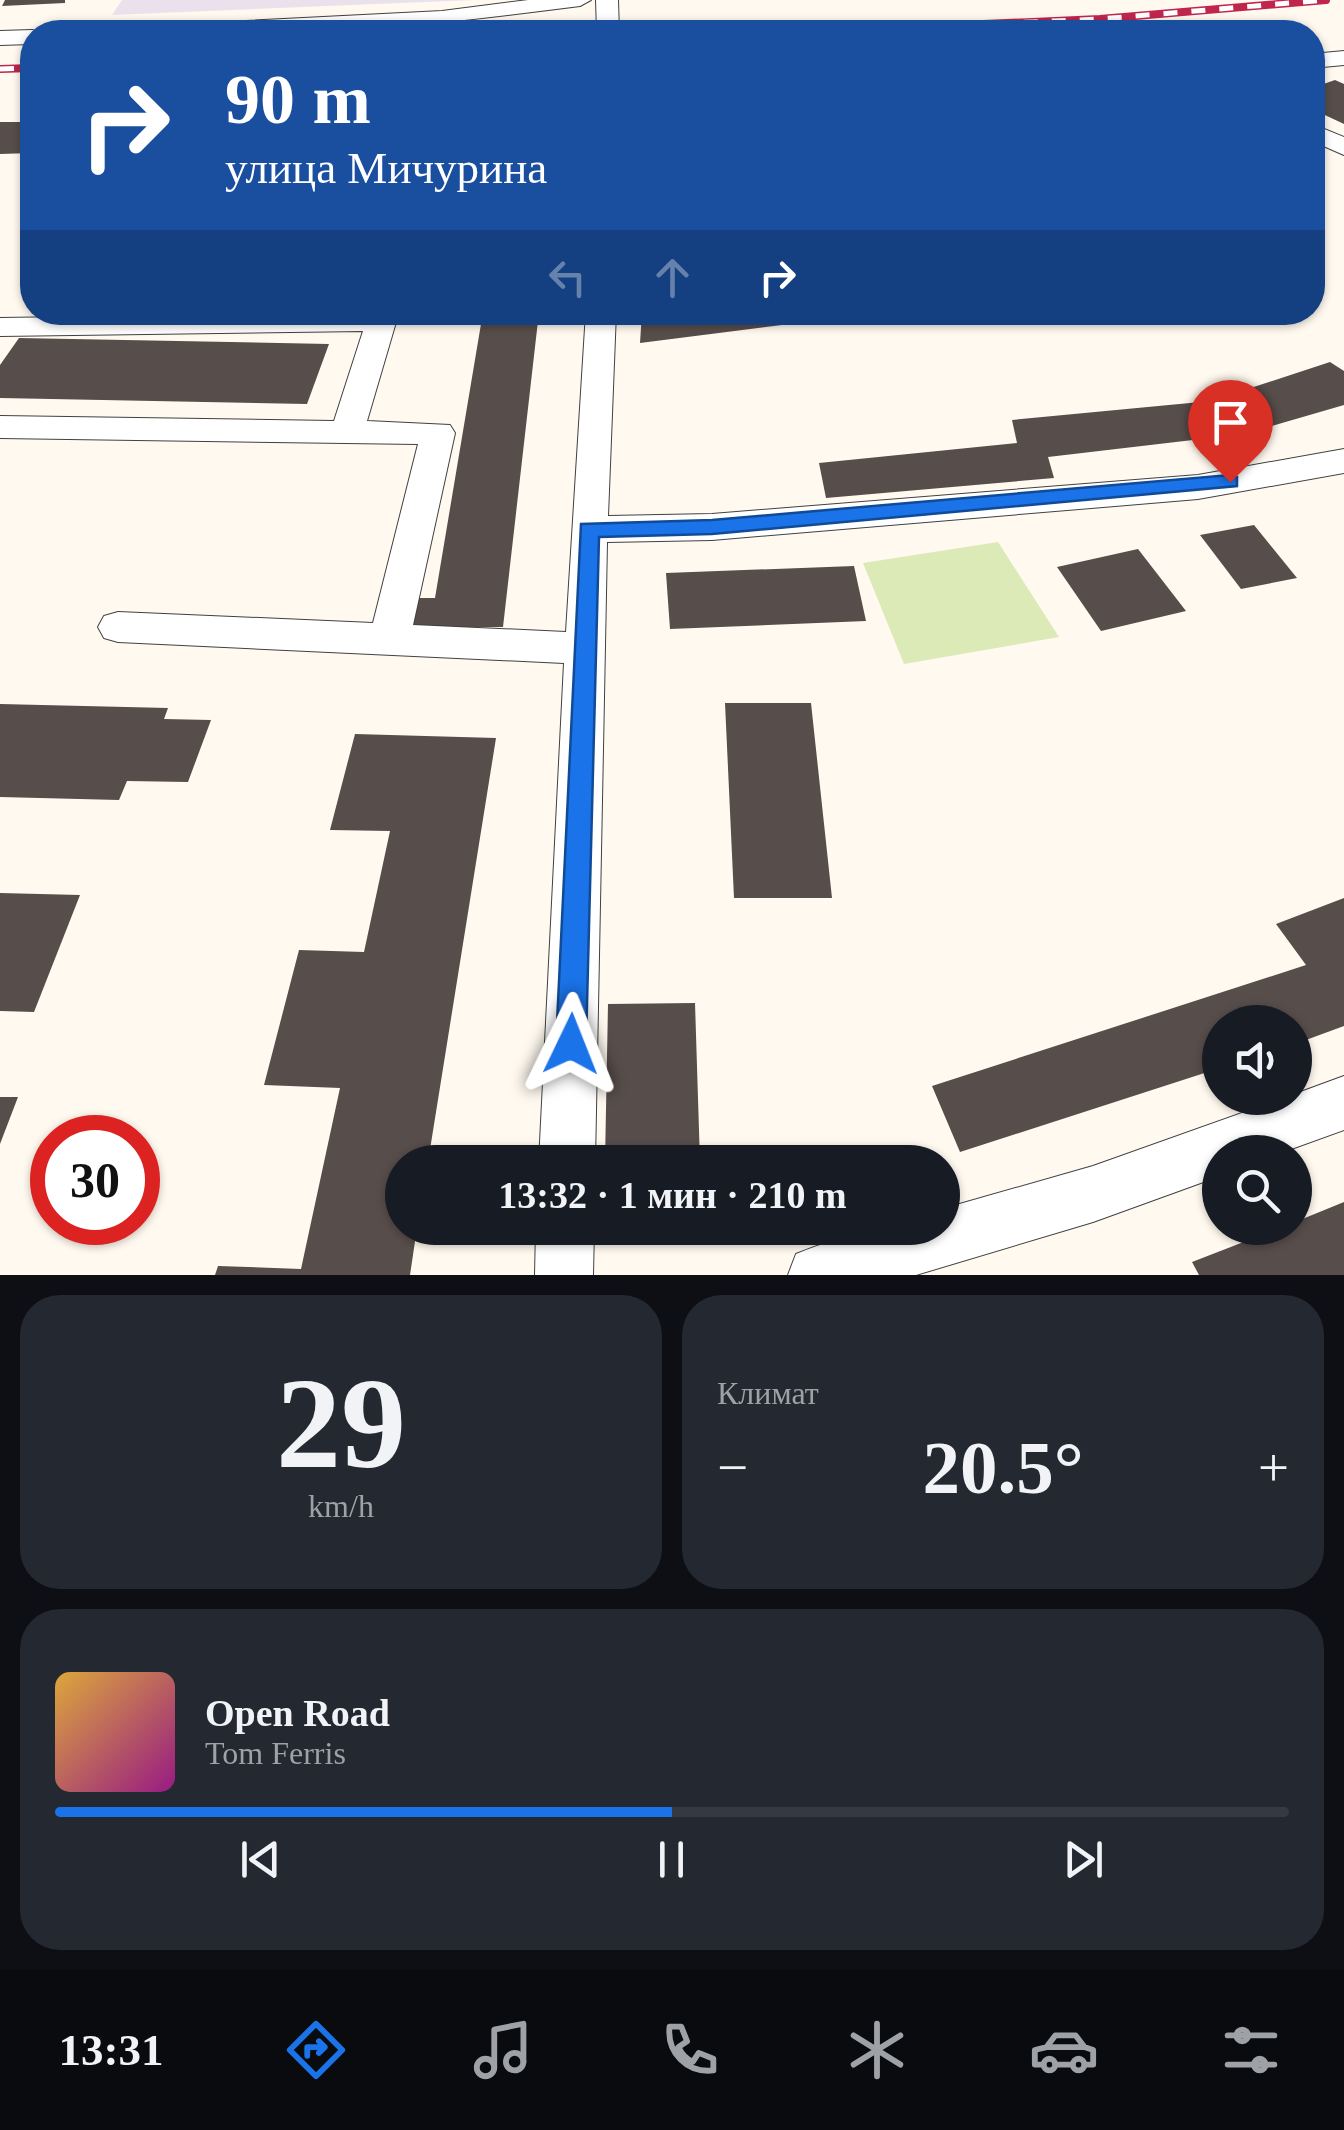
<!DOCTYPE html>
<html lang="ru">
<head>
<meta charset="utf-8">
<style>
	body { margin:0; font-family:Georgia,serif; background:#242831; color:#f1f3f6; height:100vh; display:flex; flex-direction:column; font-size:38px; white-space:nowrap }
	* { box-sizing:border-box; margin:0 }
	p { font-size:32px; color:#9ea1a6 }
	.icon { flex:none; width:55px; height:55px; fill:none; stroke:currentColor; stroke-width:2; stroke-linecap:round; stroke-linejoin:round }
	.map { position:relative; height:1275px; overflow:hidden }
	.panel { display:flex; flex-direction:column; gap:20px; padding:20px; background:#0d0f14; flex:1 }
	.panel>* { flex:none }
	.guide { position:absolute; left:20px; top:20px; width:1305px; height:305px; border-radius:40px; box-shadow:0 2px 8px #0004; background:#1a4fa0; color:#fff; overflow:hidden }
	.tools { position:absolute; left:1202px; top:1005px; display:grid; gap:20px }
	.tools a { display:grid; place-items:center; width:110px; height:110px; border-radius:50%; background:#171b24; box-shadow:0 2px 8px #0004; font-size:50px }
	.speed { position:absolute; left:30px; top:1115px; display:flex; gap:20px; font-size:50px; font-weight:700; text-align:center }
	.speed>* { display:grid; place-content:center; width:130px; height:130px; border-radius:50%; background:#171b24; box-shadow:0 2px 8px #0004; line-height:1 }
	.speed .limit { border:15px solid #d22; background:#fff; color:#111 }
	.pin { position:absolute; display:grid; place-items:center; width:85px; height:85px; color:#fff; margin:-102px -42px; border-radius:50% 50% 50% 0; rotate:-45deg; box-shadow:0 0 10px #0007 }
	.pin .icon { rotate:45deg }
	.me { position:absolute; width:110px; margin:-55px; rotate:2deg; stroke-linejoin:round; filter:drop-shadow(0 0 8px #0008) }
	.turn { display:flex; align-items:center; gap:35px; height:210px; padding:0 40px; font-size:45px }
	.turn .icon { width:130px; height:130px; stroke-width:2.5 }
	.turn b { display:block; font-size:70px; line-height:85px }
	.lanes { display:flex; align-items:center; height:95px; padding:0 40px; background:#0003; justify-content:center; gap:50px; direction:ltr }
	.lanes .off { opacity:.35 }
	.big { font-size:75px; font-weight:700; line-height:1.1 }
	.panel .tile { flex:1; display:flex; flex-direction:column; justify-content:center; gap:15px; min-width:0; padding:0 35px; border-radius:40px; background:#242831 }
	.panel .dial { align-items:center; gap:0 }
	.dial b { font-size:130px; line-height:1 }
	.song { display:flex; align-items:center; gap:30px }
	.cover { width:120px; height:120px; border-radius:15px; background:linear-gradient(135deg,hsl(40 70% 55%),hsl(310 70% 35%)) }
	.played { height:10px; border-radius:5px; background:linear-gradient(90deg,#1a73e8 50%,#363941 50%) }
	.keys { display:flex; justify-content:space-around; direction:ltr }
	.heat { display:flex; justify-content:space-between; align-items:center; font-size:55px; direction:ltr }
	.panel .tiles { flex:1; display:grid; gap:20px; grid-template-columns:1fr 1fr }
	.tile:last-child { grid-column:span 2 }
	.trip { position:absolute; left:385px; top:1145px; width:575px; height:100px; border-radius:50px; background:#171b24; box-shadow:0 2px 8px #0004; font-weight:700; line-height:100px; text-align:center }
	.tab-bar { display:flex; height:160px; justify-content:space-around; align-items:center; background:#090b0e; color:#9ea1a6 }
	.tab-bar .icon { width:70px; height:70px }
	.tab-bar .selected { color:#1a73e8 }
	.tab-bar b { font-size:45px; color:#f1f3f6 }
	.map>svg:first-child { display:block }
	.industrial { fill:#e9e2ed }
	.green { fill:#dceab8 }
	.building { fill:#574d4a }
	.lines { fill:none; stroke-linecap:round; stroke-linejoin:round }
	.minor-casing { stroke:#414141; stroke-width:2 }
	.minor { fill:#fff; fill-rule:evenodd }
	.rail-casing { stroke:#c0254d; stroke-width:8 }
	.rail { stroke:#fff; stroke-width:5; stroke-dasharray:14; stroke-linecap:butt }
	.route { fill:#1a73e8; stroke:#114b97; stroke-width:2.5 }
</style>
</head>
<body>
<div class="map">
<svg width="1344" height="1275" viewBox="0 0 1344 1275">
	<rect width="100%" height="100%" fill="#fff9ef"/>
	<path class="industrial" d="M 122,0 L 474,0 L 112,15 Z"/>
	<path class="green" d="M 998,542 L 1059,637 L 904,664 L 863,563 Z"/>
	<path class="building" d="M 5,0 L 65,0 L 65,3 L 2,6 Z
		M 1335,80 L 1344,84 L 1344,124 L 1312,109 L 1312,88 Z
		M 0,122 L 32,122 L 32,153 L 0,154 Z
		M 483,312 L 539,312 L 503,627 L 411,628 L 416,598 L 435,598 Z
		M 642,312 L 860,312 L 861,315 L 640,343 Z
		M 19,338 L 329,344 L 307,404 L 0,398 L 0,365 Z
		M 1330,362 L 1344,371 L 1344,405 L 1244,434 L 1048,457 L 1054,478 L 826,498 L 819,463 L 1017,443 L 1012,420 L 1211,401 Z
		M 1254,525 L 1297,578 L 1241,589 L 1200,535 Z
		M 1138,549 L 1186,611 L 1101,631 L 1057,567 Z
		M 854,566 L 866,621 L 670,629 L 666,573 Z
		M 725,703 L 811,703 L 832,898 L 734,898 Z
		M 0,704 L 168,708 L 164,719 L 211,720 L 188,782 L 127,781 L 119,800 L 0,797 Z
		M 355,734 L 496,738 L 428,1162 L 402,1162 L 402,1228 L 417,1228 L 410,1275 L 215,1275 L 218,1266 L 301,1269 L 340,1088 L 264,1085 L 299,950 L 364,952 L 390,831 L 330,830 Z
		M 0,893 L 80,895 L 34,1012 L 0,1011 Z
		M 1344,898 L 1344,1026 L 1295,1044 L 1295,1022 L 1220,1022 L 1220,1068 L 960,1152 L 932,1086 L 1306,965 L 1276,924 Z
		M 695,1003 L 700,1162 L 605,1162 L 608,1004 Z
		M 0,1097 L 18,1097 L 0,1144 Z
		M 1344,1202 L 1344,1275 L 1199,1275 L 1192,1262 L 1280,1228 L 1295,1228 L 1295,1222 Z
		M 604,1228 L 702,1228 L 702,1234 L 604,1236 Z"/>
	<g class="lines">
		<defs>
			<path id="minor" d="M 528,0 L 591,0 L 580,6 C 440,24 296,41 155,32 L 166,25 L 442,11 Z
				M 596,0 L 618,0 L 619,32 L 597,32 Z
				M 32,30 L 40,32 L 32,32 L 32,44 L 0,45 L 0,31 Z
				M 1344,51 L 1344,65 L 1312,68 L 1312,54 Z
				M 1312,124 L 1344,137 L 1344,155 L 1312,141 Z
				M 399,312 L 367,421 L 450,425 L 455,433 L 413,625 L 566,632 L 586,312 L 616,312 L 608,516 L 712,514 L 1198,475 L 1344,449 L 1344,473 L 1198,499 L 712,540 L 607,542 L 595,1162 L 539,1162 L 564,663 L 118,642 L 104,638 L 98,627 L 104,616 L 118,612 L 373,623 L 418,444 L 0,438 L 0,416 L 334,421 L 363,331 L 0,336 L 0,318 Z
				M 1344,1076 L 1344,1130 L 1283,1152 L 1220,1152 L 1220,1176 L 1093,1222 L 916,1275 L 788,1275 L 796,1254 C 850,1232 885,1228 942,1228 L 942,1209 L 1093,1166 L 1284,1098 L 1295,1098 L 1295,1094 Z
				M 536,1228 L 594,1228 L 593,1275 L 535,1275 Z"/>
		</defs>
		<use href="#minor" class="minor-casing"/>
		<use href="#minor" class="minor"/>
		<defs>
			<path id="rail" d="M 800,32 L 1100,19 L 1326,0
				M 0,69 L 32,68"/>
		</defs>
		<use href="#rail" class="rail-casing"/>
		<use href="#rail" class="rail"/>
	</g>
	<path class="route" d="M 1230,475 L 1237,477 L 1237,486 L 712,534 L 599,537 L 586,1044 L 582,1054 L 571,1059 L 561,1054 L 556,1044 L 581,524 L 712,520 Z"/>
</svg>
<div class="tools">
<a><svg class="icon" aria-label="sound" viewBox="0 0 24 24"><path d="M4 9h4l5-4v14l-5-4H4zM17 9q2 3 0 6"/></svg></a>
<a><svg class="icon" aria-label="search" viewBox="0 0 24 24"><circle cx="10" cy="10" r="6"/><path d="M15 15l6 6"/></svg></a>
</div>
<div class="speed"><div class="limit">30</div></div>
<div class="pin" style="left:1230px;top:482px;background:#d93025"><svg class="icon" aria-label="arrive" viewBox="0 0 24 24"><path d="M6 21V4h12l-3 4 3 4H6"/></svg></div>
<svg class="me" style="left:571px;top:1044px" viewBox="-20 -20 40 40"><path d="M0-17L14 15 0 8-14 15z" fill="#1a73e8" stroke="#fff" stroke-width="4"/></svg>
<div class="trip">13:32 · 1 мин · 210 m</div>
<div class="guide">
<div class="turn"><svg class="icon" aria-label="right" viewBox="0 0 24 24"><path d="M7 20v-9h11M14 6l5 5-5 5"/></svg><div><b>90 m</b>улица Мичурина</div></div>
<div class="lanes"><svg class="icon off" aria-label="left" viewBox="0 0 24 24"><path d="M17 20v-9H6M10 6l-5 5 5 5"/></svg><svg class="icon off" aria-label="ahead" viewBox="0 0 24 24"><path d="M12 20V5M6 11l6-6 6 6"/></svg><svg class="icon" aria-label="right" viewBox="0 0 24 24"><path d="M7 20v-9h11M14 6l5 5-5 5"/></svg></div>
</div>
</div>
<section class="panel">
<div class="tiles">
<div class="tile dial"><b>29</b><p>km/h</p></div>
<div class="tile"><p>Климат</p>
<div class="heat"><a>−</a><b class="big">20.5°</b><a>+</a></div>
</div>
<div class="tile">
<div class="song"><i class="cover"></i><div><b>Open Road</b><p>Tom Ferris</p></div></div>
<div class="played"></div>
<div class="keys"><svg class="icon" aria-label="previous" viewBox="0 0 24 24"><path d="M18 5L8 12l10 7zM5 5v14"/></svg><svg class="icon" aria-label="pause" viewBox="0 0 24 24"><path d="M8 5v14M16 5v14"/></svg><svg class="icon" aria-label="next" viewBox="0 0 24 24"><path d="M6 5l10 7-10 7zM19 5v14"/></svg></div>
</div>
</div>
</section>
<nav class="tab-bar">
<b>13:31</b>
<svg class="icon selected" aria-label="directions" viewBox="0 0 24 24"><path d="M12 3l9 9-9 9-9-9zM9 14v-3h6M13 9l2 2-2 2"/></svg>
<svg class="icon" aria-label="music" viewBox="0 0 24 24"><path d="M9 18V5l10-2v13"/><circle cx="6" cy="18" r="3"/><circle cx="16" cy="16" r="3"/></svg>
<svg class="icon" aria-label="phone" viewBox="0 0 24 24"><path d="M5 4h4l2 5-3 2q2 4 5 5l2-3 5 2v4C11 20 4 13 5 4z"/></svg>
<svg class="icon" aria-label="climate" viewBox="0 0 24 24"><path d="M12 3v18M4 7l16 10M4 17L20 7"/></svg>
<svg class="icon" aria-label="car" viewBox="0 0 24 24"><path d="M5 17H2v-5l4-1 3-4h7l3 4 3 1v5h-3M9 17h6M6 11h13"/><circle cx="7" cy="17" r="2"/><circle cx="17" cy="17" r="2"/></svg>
<svg class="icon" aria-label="filters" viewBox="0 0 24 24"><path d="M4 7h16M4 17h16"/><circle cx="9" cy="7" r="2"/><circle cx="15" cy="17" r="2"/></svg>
</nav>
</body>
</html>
